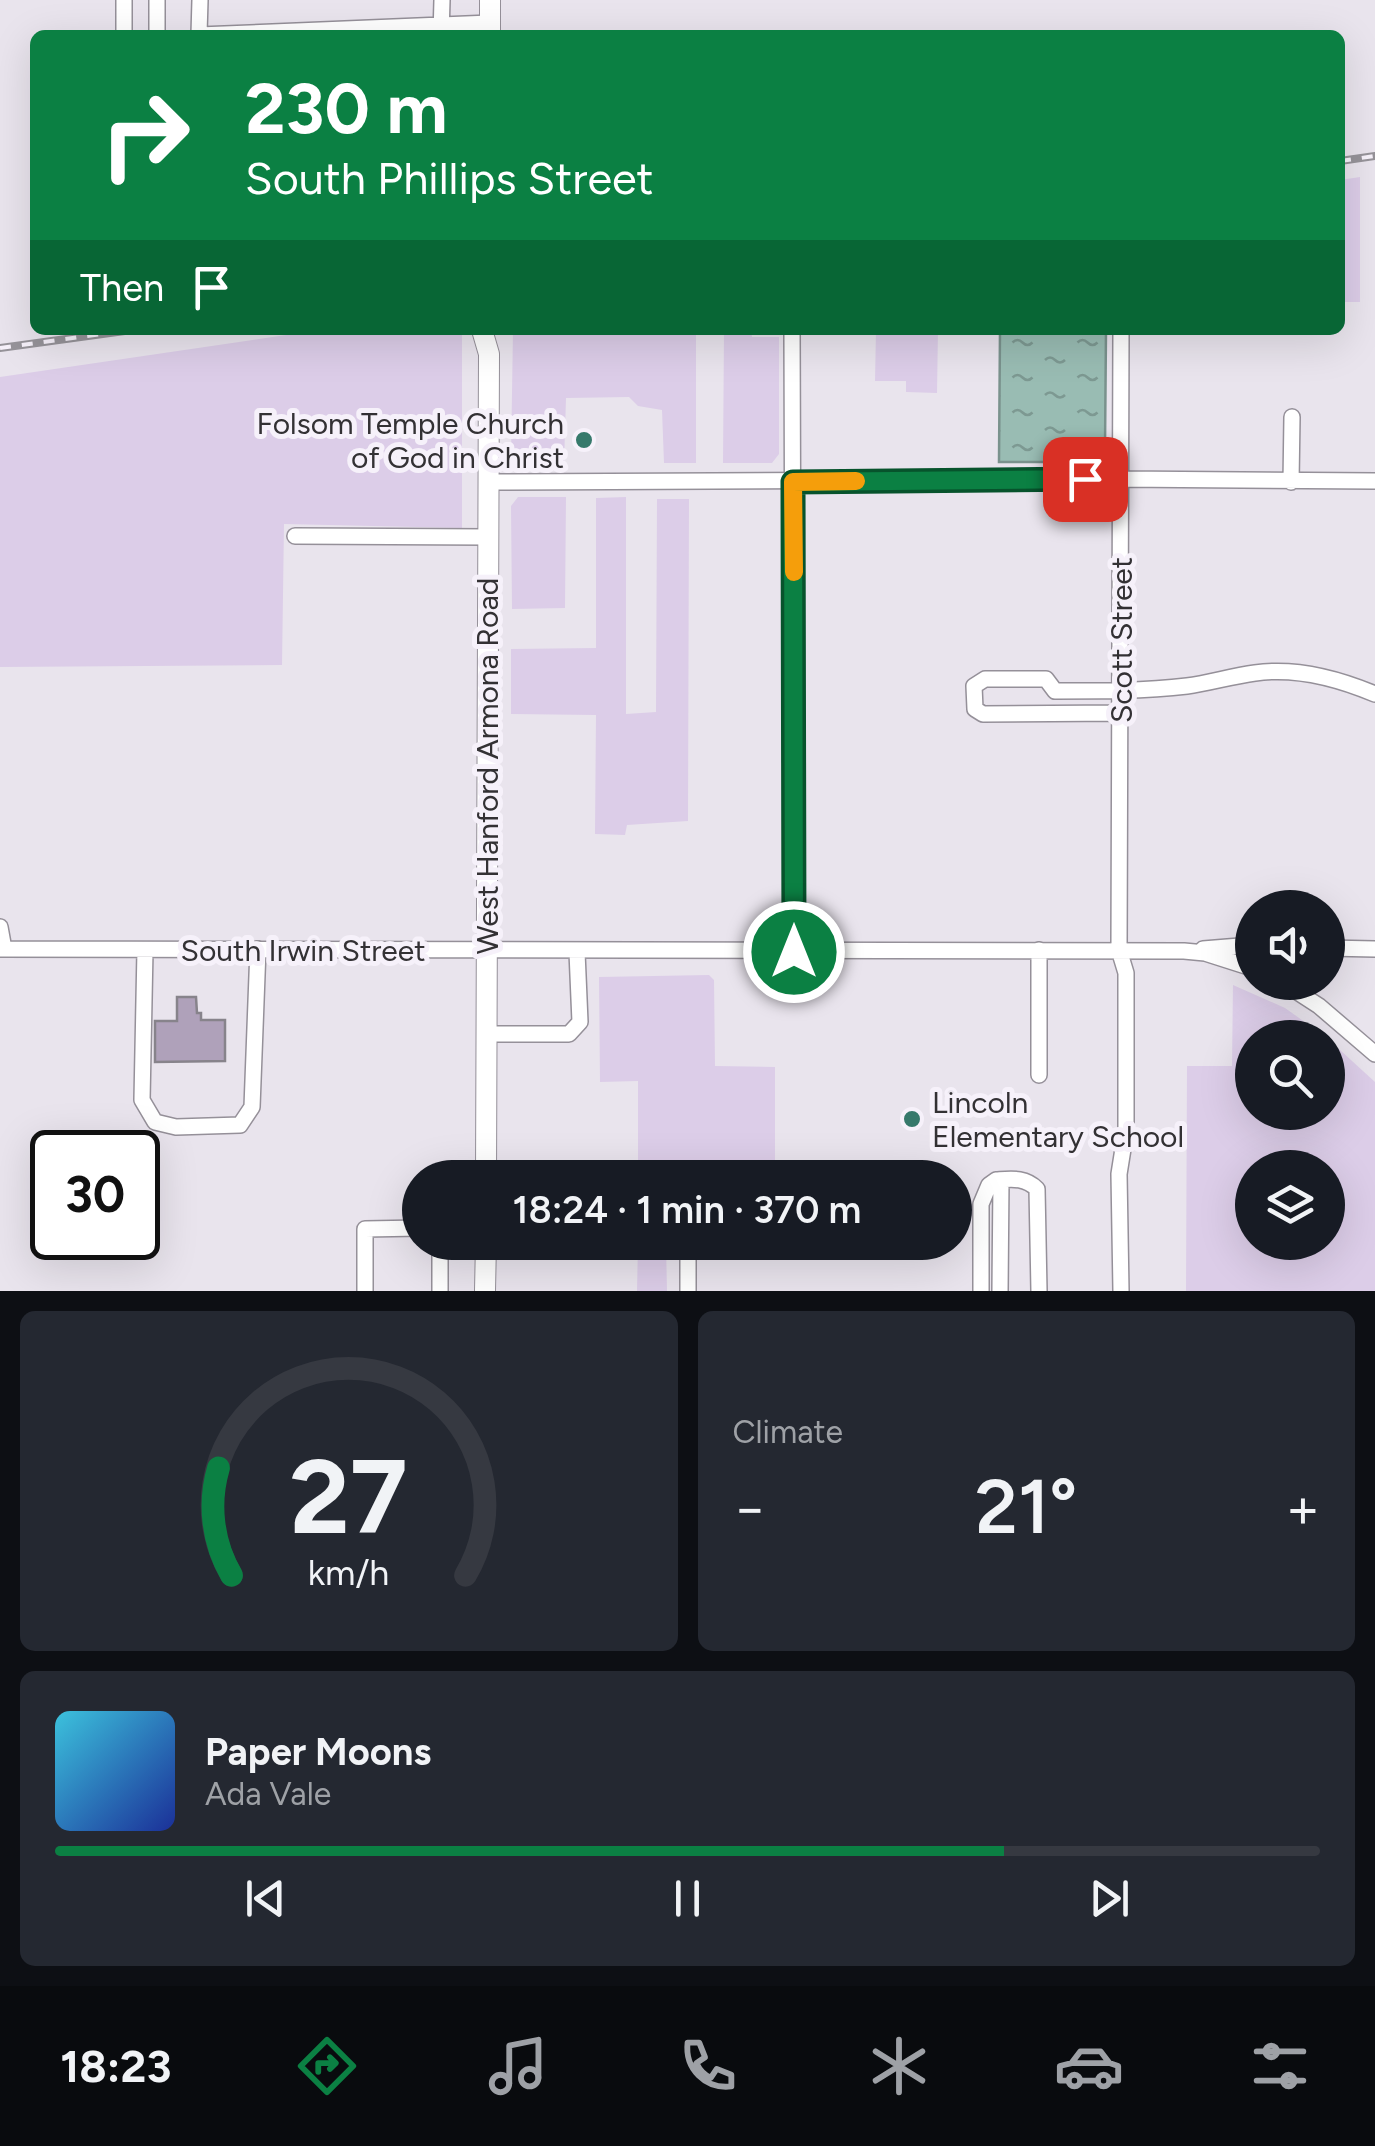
<!DOCTYPE html>
<html lang="en">
<head>
<meta charset="utf-8">
<style>
	body { margin:0; font-family:Figtree,sans-serif; background:#242831; color:#f1f3f6; height:100vh; display:flex; flex-direction:column; font-size:38px; white-space:nowrap }
	* { box-sizing:border-box; margin:0 }
	p { font-size:32px; color:#9ea1a6 }
	.icon { flex:none; width:55px; height:55px; fill:none; stroke:currentColor; stroke-width:2; stroke-linecap:round; stroke-linejoin:round }
	.map { position:relative; height:1291px; overflow:hidden }
	.drawer { display:flex; flex-direction:column; gap:20px; padding:20px; background:#0d0f14; flex:1 }
	.drawer>* { flex:none }
	.top-card { position:absolute; left:30px; top:30px; width:1315px; height:305px; border-radius:15px; box-shadow:0 10px 40px #0002; background:#0b8043; color:#fff; overflow:hidden }
	.fabs { position:absolute; left:1235px; top:890px; display:grid; gap:20px }
	.fabs a { display:grid; place-items:center; width:110px; height:110px; border-radius:50%; background:#171b24; box-shadow:0 10px 40px #0002; font-size:50px }
	.speed { position:absolute; left:30px; top:1130px; display:flex; gap:20px; font-size:50px; font-weight:700; text-align:center }
	.speed>* { display:grid; place-content:center; width:130px; height:130px; border-radius:50%; background:#171b24; box-shadow:0 10px 40px #0002; line-height:1 }
	.speed .limit { border:5px solid #111; border-radius:15px; background:#fff; color:#111 }
	.pin { position:absolute; display:grid; place-items:center; width:85px; height:85px; color:#fff; margin:-42px; border-radius:20px; box-shadow:0 5px 15px #0006 }
	.me { position:absolute; width:110px; margin:-55px; rotate:0deg; stroke-linejoin:round; filter:drop-shadow(0 0 8px #0008) }
	.turn { display:flex; align-items:center; gap:35px; height:210px; padding:0 50px; font-size:45px }
	.turn .icon { width:130px; height:130px; stroke-width:2.5 }
	.turn b { display:block; font-size:70px; line-height:85px }
	.then { display:flex; align-items:center; height:95px; padding:0 50px; background:#0003; gap:20px; font-size:38px }
	.big { font-size:75px; font-weight:600; line-height:1.1 }
	.drawer .tile { flex:1; display:flex; flex-direction:column; justify-content:center; gap:15px; min-width:0; padding:0 35px; border-radius:15px; background:#242831 }
	.drawer .dial { align-items:center; gap:0 }
	.dial svg { height:260px; overflow:visible; fill:none; stroke:#363941; stroke-width:7; stroke-linecap:round; text-anchor:middle }
	.dial text { fill:#f1f3f6; stroke:none }
	.song { display:flex; align-items:center; gap:30px }
	.cover { width:120px; height:120px; border-radius:15px; background:linear-gradient(135deg,hsl(190 70% 55%),hsl(230 70% 35%)) }
	.played { height:10px; border-radius:5px; background:linear-gradient(90deg,#0b8043 75%,#363941 75%) }
	.keys { display:flex; justify-content:space-around; direction:ltr }
	.heat { display:flex; justify-content:space-between; align-items:center; font-size:55px; direction:ltr }
	.drawer .tiles { flex:1; display:grid; gap:20px; grid-template-columns:1fr 1fr }
	.tile:last-child { grid-column:span 2 }
	.trip { position:absolute; left:402px; top:1160px; width:570px; height:100px; border-radius:50px; background:#171b24; box-shadow:0 10px 40px #0002; font-weight:600; line-height:100px; text-align:center }
	.tabs { display:flex; height:160px; justify-content:space-around; align-items:center; background:#090b0e; color:#9ea1a6 }
	.tabs .icon { width:70px; height:70px }
	.tabs .current { color:#0b8043 }
	.tabs b { font-size:45px; color:#f1f3f6 }
	.map>svg:first-child { display:block }
	.grass { fill:#dccde8; fill-rule:evenodd }
	.water { fill:url(#water-ripples); stroke:#7a928d; stroke-width:2.5 }
	.building { fill:#afa1ba; stroke:#87838b; stroke-width:2.5 }
	.lines { fill:none; stroke-linecap:round; stroke-linejoin:round }
	.minor-casing { stroke:#959099; stroke-width:18 }
	.major-casing { stroke:#959099; stroke-width:22 }
	.minor { stroke:#fff; stroke-width:15 }
	.major { stroke:#fff; stroke-width:20 }
	.rail-casing { stroke:#969399; stroke-width:8 }
	.rail { stroke:#f6f1fa; stroke-width:4; stroke-dasharray:11; stroke-linecap:butt }
	.route-casing { stroke:#07532c; stroke-width:25 }
	.route { stroke:#0b8043; stroke-width:18 }
	.slow { stroke:#f59e0b; stroke-width:18 }
	.poi-dot { fill:#36796b; stroke:#f6f1fa; stroke-width:4 }
	.labels { text-anchor:middle; dominant-baseline:central; stroke-width:10; stroke-linejoin:round; paint-order:stroke }
	.poi-label { font-size:30px; fill:#333134; stroke:#f6f1fa; text-anchor:end }
	.street-label { font-size:30px; fill:#333134; stroke:#f6f1fa }
</style>
</head>
<body>
<div class="map">
<svg width="1375" height="1291" viewBox="0 0 1375 1291">
	<defs>
		<pattern id="water-ripples" width="26" height="14" patternUnits="userSpaceOnUse" patternTransform="scale(2.5)"><rect width="26" height="14" fill="#99bcb3"/><path d="M2 4q2-2 4 0t4 0M15 11q2-2 4 0t4 0" fill="none" stroke="#7d9992"/></pattern>
	</defs>
	<rect width="100%" height="100%" fill="#e9e4ed"/>
	<path class="grass" d="M 1360,177 L 1360,302 L 1340,302 L 1340,180 Z
		M 320,330 L 462,330 L 462,528 L 284,524 L 282,665 L 0,667 L 0,377 Z
		M 513,330 L 696,330 L 696,463 L 664,463 L 662,410 L 638,406 L 629,397 L 566,398 L 564,464 L 518,463 L 511,456 Z
		M 724,330 L 751,330 L 752,337 L 779,337 L 779,454 L 772,463 L 723,463 Z
		M 876,330 L 938,330 L 937,393 L 906,392 L 906,381 L 875,381 Z
		M 518,497 L 566,497 L 565,608 L 512,609 L 511,506 Z
		M 626,497 L 626,714 L 656,712 L 657,499 L 689,499 L 688,821 L 627,825 L 625,835 L 595,834 L 596,715 L 511,714 L 511,649 L 596,648 L 596,498 Z
		M 709,975 L 714,980 L 715,1066 L 775,1067 L 775,1171 L 666,1168 L 665,1177 L 638,1177 L 638,1081 L 600,1082 L 599,977 Z
		M 1233,985 L 1285,1008 L 1326,1037 L 1252,1038 L 1252,1112 L 1328,1112 L 1328,1039 L 1375,1082 L 1375,1291 L 1186,1291 L 1187,1066 L 1232,1066 ZM 1252,1168 L 1328,1168 L 1328,1242 L 1252,1242 Z
		M 638,1243 L 666,1243 L 667,1291 L 637,1291 Z"/>
	<path class="water" d="M 1000,330 L 1106,330 L 1105,447 L 1091,462 L 999,462 Z"/>
	<path class="building" d="M 177,997 L 196,997 L 197,1013 L 201,1013 L 201,1020 L 225,1020 L 225,1061 L 155,1062 L 155,1021 L 177,1021 Z"/>
	<g class="lines">
		<defs>
			<path id="minor" d="M 124,0 L 124,35
				M 157,0 L 157,35
				M 199,34 L 200,0
				M 199,35 L 490,23
				M 441,35 L 442,0
				M 792,330 L 794,952
				M 488,482 L 1121,479 L 1375,481
				M 1291,482 L 1292,417
				M 295,536 L 488,537
				M 1121,713 L 983,714 L 975,709 L 974,686 L 985,679 L 1046,679 L 1055,691 C 1098,691 1145,691 1187,686 C 1209,683 1232,676 1255,673 C 1296,667 1337,678 1375,694
				M 0,927 L 4,949
				M 1328,948 L 1375,949
				M 0,949 L 1184,951 L 1205,953 L 1252,968
				M 1203,949 L 1252,945
				M 145,950 L 142,1100 L 155,1122 L 176,1127 L 240,1125 L 252,1107 L 258,949
				M 1282,982 L 1319,1006 L 1375,1054
				M 486,1034 L 569,1034 L 580,1022 L 577,952
				M 1039,1075 L 1039,950
				M 440,1242 L 440,1291
				M 688,1242 L 688,1291
				M 365,1291 L 365,1229 L 420,1228
				M 981,1291 L 981,1204 L 989,1185 L 996,1180 C 1012,1179 1025,1177 1037,1189 L 1039,1291
				M 1000,1291 L 1001,1180
				M 1121,1291 L 1119,1174 L 1126,1130 L 1126,973 L 1119,950 L 1121,330"/>
			<path id="major" d="M 490,35 L 490,0
				M 482,330 L 489,354 L 486,1178
				M 485,1291 L 486,1242"/>
		</defs>
		<use href="#minor" class="minor-casing"/>
		<use href="#major" class="major-casing"/>
		<use href="#minor" class="minor"/>
		<use href="#major" class="major"/>
		<defs>
			<path id="rail" d="M 1340,161 L 1375,156
				M 0,348 L 132,330"/>
		</defs>
		<use href="#rail" class="rail-casing"/>
		<use href="#rail" class="rail"/>
	</g>
	<g class="lines">
		<defs>
			<path id="route" d="M 794,952 L 793,482 L 1085,479"/>
		</defs>
		<use href="#route" class="route-casing"/>
		<use href="#route" class="route"/>
		<path class="slow" d="M 794,572 L 793,482 L 856,481"/>
	</g>
	<g class="poi-dot">
		<circle cx="584" cy="440" r="10"/>
		<circle cx="912" cy="1119" r="10"/>
	</g>
	<g class="labels">
		<g class="poi-label">
			<text x="564" y="423">Folsom Temple Church<tspan x="564" dy="34">of God in Christ</tspan></text>
			<text x="932" y="1102" text-anchor="start">Lincoln<tspan x="932" dy="34">Elementary School</tspan></text>
		</g>
		<g class="street-label">
			<text transform="translate(1121 640) rotate(-90)">Scott Street</text>
			<text transform="translate(487 766) rotate(-90)">West Hanford Armona Road</text>
			<text x="303" y="950">South Irwin Street</text>
		</g>
	</g>
</svg>
<div class="fabs">
<a><svg class="icon" aria-label="sound" viewBox="0 0 24 24"><path d="M4 9h4l5-4v14l-5-4H4zM17 9q2 3 0 6"/></svg></a>
<a><svg class="icon" aria-label="search" viewBox="0 0 24 24"><circle cx="10" cy="10" r="6"/><path d="M15 15l6 6"/></svg></a>
<a><svg class="icon" aria-label="layers" viewBox="0 0 24 24"><path d="M12 4l9 5-9 5-9-5zM3 14l9 5 9-5"/></svg></a>
</div>
<div class="speed"><div class="limit">30</div></div>
<div class="pin" style="left:1085px;top:479px;background:#d93025"><svg class="icon" aria-label="arrive" viewBox="0 0 24 24"><path d="M6 21V4h12l-3 4 3 4H6"/></svg></div>
<svg class="me" style="left:794px;top:952px" viewBox="-20 -20 40 40"><circle r="17" fill="#0b8043" stroke="#fff" stroke-width="3"/><path d="M0-11L8 9 0 5-8 9z" fill="#fff"/></svg>
<div class="trip">18:24 · 1 min · 370 m</div>
<div class="top-card">
<div class="turn"><svg class="icon" aria-label="right" viewBox="0 0 24 24"><path d="M7 20v-9h11M14 6l5 5-5 5"/></svg><div><b>230 m</b>South Phillips Street</div></div>
<div class="then">Then<svg class="icon" aria-label="arrive" viewBox="0 0 24 24"><path d="M6 21V4h12l-3 4 3 4H6"/></svg></div>
</div>
</div>
<section class="drawer">
<div class="tiles">
<div class="tile dial"><svg viewBox="0 0 100 80">
<path d="M14 69A42 42 0 1 1 86 69"/>
<path d="M14 69A42 42 0 0 1 10 36" stroke="#0b8043"/>
<text x="50" y="56" font-size="32" font-weight="700">27</text>
<text x="50" y="72" font-size="11">km/h</text>
</svg></div>
<div class="tile"><p>Climate</p>
<div class="heat"><a>−</a><b class="big">21°</b><a>+</a></div>
</div>
<div class="tile">
<div class="song"><i class="cover"></i><div><b>Paper Moons</b><p>Ada Vale</p></div></div>
<div class="played"></div>
<div class="keys"><svg class="icon" aria-label="previous" viewBox="0 0 24 24"><path d="M18 5L8 12l10 7zM5 5v14"/></svg><svg class="icon" aria-label="pause" viewBox="0 0 24 24"><path d="M8 5v14M16 5v14"/></svg><svg class="icon" aria-label="next" viewBox="0 0 24 24"><path d="M6 5l10 7-10 7zM19 5v14"/></svg></div>
</div>
</div>
</section>
<nav class="tabs">
<b>18:23</b>
<svg class="icon current" aria-label="directions" viewBox="0 0 24 24"><path d="M12 3l9 9-9 9-9-9zM9 14v-3h6M13 9l2 2-2 2"/></svg>
<svg class="icon" aria-label="music" viewBox="0 0 24 24"><path d="M9 18V5l10-2v13"/><circle cx="6" cy="18" r="3"/><circle cx="16" cy="16" r="3"/></svg>
<svg class="icon" aria-label="phone" viewBox="0 0 24 24"><path d="M5 4h4l2 5-3 2q2 4 5 5l2-3 5 2v4C11 20 4 13 5 4z"/></svg>
<svg class="icon" aria-label="climate" viewBox="0 0 24 24"><path d="M12 3v18M4 7l16 10M4 17L20 7"/></svg>
<svg class="icon" aria-label="car" viewBox="0 0 24 24"><path d="M5 17H2v-5l4-1 3-4h7l3 4 3 1v5h-3M9 17h6M6 11h13"/><circle cx="7" cy="17" r="2"/><circle cx="17" cy="17" r="2"/></svg>
<svg class="icon" aria-label="filters" viewBox="0 0 24 24"><path d="M4 7h16M4 17h16"/><circle cx="9" cy="7" r="2"/><circle cx="15" cy="17" r="2"/></svg>
</nav>
</body>
</html>
